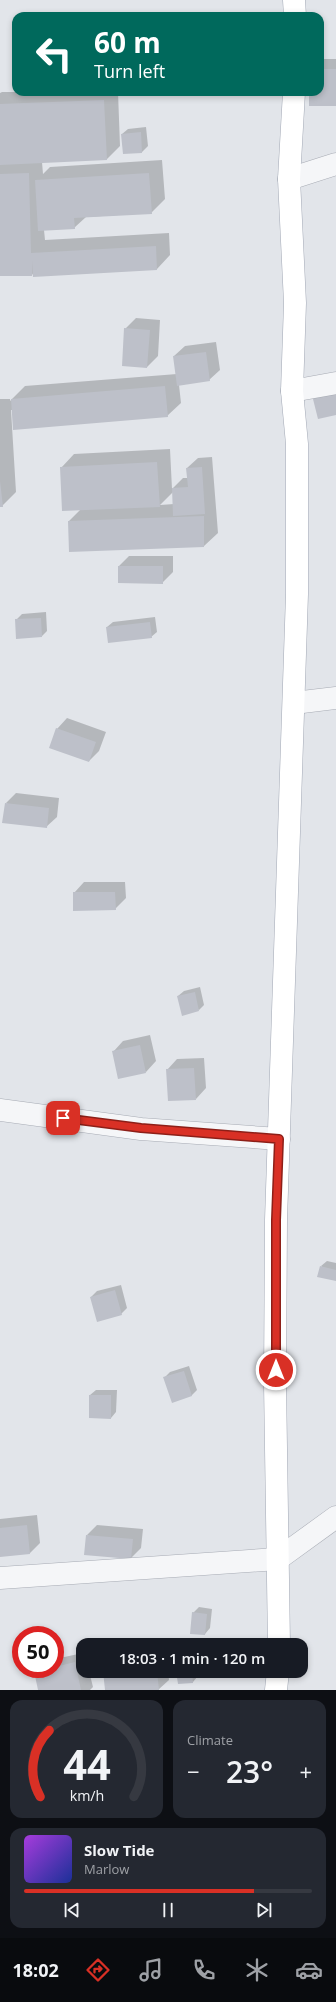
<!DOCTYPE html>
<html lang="en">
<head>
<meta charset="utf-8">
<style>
	body { margin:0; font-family:"Open Sans",sans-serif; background:#242831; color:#f1f3f6; height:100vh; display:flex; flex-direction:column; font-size:15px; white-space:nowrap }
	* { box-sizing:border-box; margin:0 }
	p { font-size:13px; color:#9ea1a6 }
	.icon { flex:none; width:22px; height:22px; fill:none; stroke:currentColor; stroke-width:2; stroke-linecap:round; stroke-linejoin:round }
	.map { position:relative; height:1690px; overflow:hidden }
	.side { display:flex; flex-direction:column; gap:10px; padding:10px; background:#0d0f14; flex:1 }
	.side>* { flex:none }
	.hud { position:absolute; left:12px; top:12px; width:312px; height:84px; border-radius:12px; box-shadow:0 2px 6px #0003; background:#00695c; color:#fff; overflow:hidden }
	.speed { position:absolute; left:12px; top:1626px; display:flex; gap:8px; font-size:20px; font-weight:700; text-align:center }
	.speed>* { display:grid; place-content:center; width:52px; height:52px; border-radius:50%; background:#171b24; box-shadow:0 2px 6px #0003; line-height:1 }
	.speed .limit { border:6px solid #d22; background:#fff; color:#111 }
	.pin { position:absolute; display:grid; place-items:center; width:34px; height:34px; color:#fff; margin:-17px; border-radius:8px; box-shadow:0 2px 6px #0006 }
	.me { position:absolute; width:44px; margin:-22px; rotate:0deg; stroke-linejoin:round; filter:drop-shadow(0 0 3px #0008) }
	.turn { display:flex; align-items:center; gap:14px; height:84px; padding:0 16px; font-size:18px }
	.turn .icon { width:52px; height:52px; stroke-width:2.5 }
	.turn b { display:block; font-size:28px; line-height:34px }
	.big { font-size:30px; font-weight:600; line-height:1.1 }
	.side .card { flex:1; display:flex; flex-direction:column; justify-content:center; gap:6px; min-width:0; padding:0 14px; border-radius:12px; background:#242831 }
	.side .dial { align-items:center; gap:0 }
	.dial svg { height:104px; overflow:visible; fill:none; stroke:#363941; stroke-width:7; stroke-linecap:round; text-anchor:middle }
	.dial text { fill:#f1f3f6; stroke:none }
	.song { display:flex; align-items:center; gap:12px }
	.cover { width:48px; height:48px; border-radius:6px; background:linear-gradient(135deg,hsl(280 70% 55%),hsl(230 70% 35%)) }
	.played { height:4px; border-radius:2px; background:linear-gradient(90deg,#d93025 80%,#363941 80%) }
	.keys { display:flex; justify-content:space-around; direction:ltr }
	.heat { display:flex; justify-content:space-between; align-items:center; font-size:22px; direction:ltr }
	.side .tiles { flex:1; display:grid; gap:10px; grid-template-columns:1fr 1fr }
	.card:last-child { grid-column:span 2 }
	.trip { position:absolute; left:76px; top:1638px; width:232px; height:40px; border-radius:12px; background:#171b24; box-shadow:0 2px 6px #0003; font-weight:600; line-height:40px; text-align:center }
	.tab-bar { display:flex; height:64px; justify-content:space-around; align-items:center; background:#090b0e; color:#9ea1a6 }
	.tab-bar .icon { width:28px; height:28px }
	.tab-bar .current { color:#d93025 }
	.tab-bar b { font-size:18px; color:#f1f3f6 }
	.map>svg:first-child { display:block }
	.shadow { fill:#0003; fill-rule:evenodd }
	.building { fill:#bdc0c9 }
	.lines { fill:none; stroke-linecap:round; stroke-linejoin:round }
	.minor-casing { stroke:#a7abb4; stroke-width:23 }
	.major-casing { stroke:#a2a8b5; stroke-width:23 }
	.minor { stroke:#f5f6f8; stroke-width:22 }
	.major { stroke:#fff; stroke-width:22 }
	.route-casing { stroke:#8d1f18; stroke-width:10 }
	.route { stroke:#d93025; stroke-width:7 }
</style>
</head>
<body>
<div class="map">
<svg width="336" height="1690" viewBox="0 0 336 1690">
	<rect width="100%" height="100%" fill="#e2e5ea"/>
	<path class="shadow" d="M 218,15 L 218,16 L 192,16 L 193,15 Z
		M 321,59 L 336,59 L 336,105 L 310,92 L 320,92 Z
		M 2,92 L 118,92 L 120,146 L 107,159 L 42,162 L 43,174 L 50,167 L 162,160 L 165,199 L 151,213 L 86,217 L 74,228 L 44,230 L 45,240 L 169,233 L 170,255 L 157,269 L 34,272 L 32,275 L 0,275 L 0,93 Z
		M 146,127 L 148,146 L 142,152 L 124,153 L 122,134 L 128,129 Z
		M 136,318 L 160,320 L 158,356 L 147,367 L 125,329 Z
		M 216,342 L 220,370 L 209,380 L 179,385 L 181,403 L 167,416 L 11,410 L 16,492 L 2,506 L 0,506 L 0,399 L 10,399 L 10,401 L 25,386 L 177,374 L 174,356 L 185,346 Z
		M 170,449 L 172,489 L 183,478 L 188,478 L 187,468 L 198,458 L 212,457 L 218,533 L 204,546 L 70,551 L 69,521 L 81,509 L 61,468 L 74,454 ZM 173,492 L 174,504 L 160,505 Z
		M 129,556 L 173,556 L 173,572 L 162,583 L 119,566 Z
		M 46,612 L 47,631 L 42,636 L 16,620 L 22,614 Z
		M 155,617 L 157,632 L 151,637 L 107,627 L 113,622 Z
		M 67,718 L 106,732 L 99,751 L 89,761 L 57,729 Z
		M 16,793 L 59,798 L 57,817 L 46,827 L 6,803 Z
		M 84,882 L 125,882 L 126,898 L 115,909 L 74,893 Z
		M 200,987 L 204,1005 L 199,1010 L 178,996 L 184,991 Z
		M 150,1035 L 156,1061 L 146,1072 L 113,1052 L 123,1041 Z
		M 204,1058 L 206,1088 L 196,1099 L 167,1070 L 177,1059 Z
		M 327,1261 L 336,1263 L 336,1280 L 321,1266 Z
		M 121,1285 L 127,1308 L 121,1314 L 91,1297 L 97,1291 Z
		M 189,1366 L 197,1390 L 191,1396 L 164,1378 L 170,1372 Z
		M 96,1390 L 117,1390 L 116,1412 L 111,1418 L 90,1395 Z
		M 37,1515 L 40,1543 L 30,1553 L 0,1556 L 0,1519 Z
		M 97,1525 L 143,1529 L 141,1548 L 131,1558 L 87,1535 Z
		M 199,1607 L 212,1609 L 210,1628 L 205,1634 L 193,1613 Z
		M 83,1653 L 83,1671 L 89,1671 L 93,1687 L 90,1690 L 39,1690 L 35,1672 L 37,1669 L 55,1669 L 55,1659 Z
		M 104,1671 L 168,1671 L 169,1680 L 158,1690 L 106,1690 Z
		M 177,1671 L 198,1671 L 198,1676 L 193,1682 Z"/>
	<path class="building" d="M 320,69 L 336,69 L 336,106 L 309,106 L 309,92 L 320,92 Z
		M 104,100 L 107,160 L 0,165 L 0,104 Z
		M 141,132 L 142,153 L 123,154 L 121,134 Z
		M 29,173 L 31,253 L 156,246 L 157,270 L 33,277 L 32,261 L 32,276 L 0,276 L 0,174 Z
		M 149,173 L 152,214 L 74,218 L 75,229 L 38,231 L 35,180 Z
		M 124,328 L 150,330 L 147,368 L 122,366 Z
		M 206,352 L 210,381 L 177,386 L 173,356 Z
		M 165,386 L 168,417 L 13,430 L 11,399 Z
		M 336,389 L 336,415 L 318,419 L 312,395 Z
		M 157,462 L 160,507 L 62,511 L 60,467 Z
		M 202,467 L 205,514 L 173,516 L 172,488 L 188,487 L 186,468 Z
		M 0,481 L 3,507 L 0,507 Z
		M 204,516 L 204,547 L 69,552 L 68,521 Z
		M 118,566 L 163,566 L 163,584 L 118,583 Z
		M 41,618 L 42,637 L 16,639 L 15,619 Z
		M 150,622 L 152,638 L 108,643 L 106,627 Z
		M 56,728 L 96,742 L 89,762 L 49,748 Z
		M 5,803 L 49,808 L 47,828 L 2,823 Z
		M 73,892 L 115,892 L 116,910 L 73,911 Z
		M 195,992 L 199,1011 L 182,1016 L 177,996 Z
		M 140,1045 L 146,1073 L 118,1079 L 112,1051 Z
		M 194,1068 L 196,1100 L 168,1101 L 166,1069 Z
		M 320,1266 L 336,1270 L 336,1281 L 317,1277 Z
		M 115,1290 L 122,1315 L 97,1322 L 90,1297 Z
		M 184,1371 L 192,1396 L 172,1403 L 163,1377 Z
		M 89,1395 L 111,1395 L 111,1419 L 89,1418 Z
		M 27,1525 L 30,1554 L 0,1557 L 0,1528 Z
		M 86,1535 L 133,1539 L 131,1559 L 84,1555 Z
		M 192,1612 L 207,1614 L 205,1635 L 190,1634 Z
		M 75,1662 L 81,1690 L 38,1690 L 34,1671 L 55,1669 L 55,1667 Z
		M 103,1671 L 157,1671 L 159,1690 L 105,1690 Z
		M 176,1671 L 192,1671 L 193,1683 L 178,1684 Z"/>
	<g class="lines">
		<defs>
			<path id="minor" d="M 289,179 L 336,164
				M 292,391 L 336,383
				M 294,703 L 336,698
				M 0,1110 L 141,1129 L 279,1139
				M 0,1578 L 278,1559 L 336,1517"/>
			<path id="major" d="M 294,0 L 295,16
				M 279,1645 L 275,1383 L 276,1220 L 297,594 L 297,444 L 292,391 L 295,303 L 289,179 L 294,92
				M 276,1690 L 278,1671"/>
		</defs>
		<use href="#minor" class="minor-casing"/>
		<use href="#major" class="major-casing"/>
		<use href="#minor" class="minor"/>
		<use href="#major" class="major"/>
	</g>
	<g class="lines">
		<defs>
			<path id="route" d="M 63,1118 L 141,1128 L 279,1139 L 276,1220 L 276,1370"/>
		</defs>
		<use href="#route" class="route-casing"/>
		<use href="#route" class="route"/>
	</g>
</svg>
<div class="speed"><div class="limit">50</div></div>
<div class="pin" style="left:63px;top:1118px;background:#d93025"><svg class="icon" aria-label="arrive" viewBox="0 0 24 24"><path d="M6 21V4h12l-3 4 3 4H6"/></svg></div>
<svg class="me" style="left:276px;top:1370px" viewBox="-20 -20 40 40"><circle r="17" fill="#d93025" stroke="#fff" stroke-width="3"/><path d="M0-11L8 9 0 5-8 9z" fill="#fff"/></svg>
<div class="trip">18:03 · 1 min · 120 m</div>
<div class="hud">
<div class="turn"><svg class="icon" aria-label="left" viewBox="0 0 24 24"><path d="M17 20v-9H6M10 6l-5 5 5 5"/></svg><div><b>60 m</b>Turn left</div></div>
</div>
</div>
<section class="side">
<div class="tiles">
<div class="card dial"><svg viewBox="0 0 100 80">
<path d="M14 69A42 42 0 1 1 86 69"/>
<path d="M14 69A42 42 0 0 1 21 18" stroke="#d93025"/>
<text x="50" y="56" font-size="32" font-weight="700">44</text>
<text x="50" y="72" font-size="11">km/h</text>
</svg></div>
<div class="card"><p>Climate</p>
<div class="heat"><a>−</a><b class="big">23°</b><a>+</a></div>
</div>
<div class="card">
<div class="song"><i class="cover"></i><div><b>Slow Tide</b><p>Marlow</p></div></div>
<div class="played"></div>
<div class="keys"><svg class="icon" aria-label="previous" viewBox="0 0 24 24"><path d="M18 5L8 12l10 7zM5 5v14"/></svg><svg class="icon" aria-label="pause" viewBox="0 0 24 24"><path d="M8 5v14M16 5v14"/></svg><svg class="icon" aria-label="next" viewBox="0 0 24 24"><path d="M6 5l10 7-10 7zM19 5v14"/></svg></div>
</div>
</div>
</section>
<nav class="tab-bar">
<b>18:02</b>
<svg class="icon current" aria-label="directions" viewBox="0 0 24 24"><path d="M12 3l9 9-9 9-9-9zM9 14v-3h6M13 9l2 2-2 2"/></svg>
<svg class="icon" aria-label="music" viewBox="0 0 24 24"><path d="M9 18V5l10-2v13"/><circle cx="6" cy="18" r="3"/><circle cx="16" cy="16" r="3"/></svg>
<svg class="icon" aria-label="phone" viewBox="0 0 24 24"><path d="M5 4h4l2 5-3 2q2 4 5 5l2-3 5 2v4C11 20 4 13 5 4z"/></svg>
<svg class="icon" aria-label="climate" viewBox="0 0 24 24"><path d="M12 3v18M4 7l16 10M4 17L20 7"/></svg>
<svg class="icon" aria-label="car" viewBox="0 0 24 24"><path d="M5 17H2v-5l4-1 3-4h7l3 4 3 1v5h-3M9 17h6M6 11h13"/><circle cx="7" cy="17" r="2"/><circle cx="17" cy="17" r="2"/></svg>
</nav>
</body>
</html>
